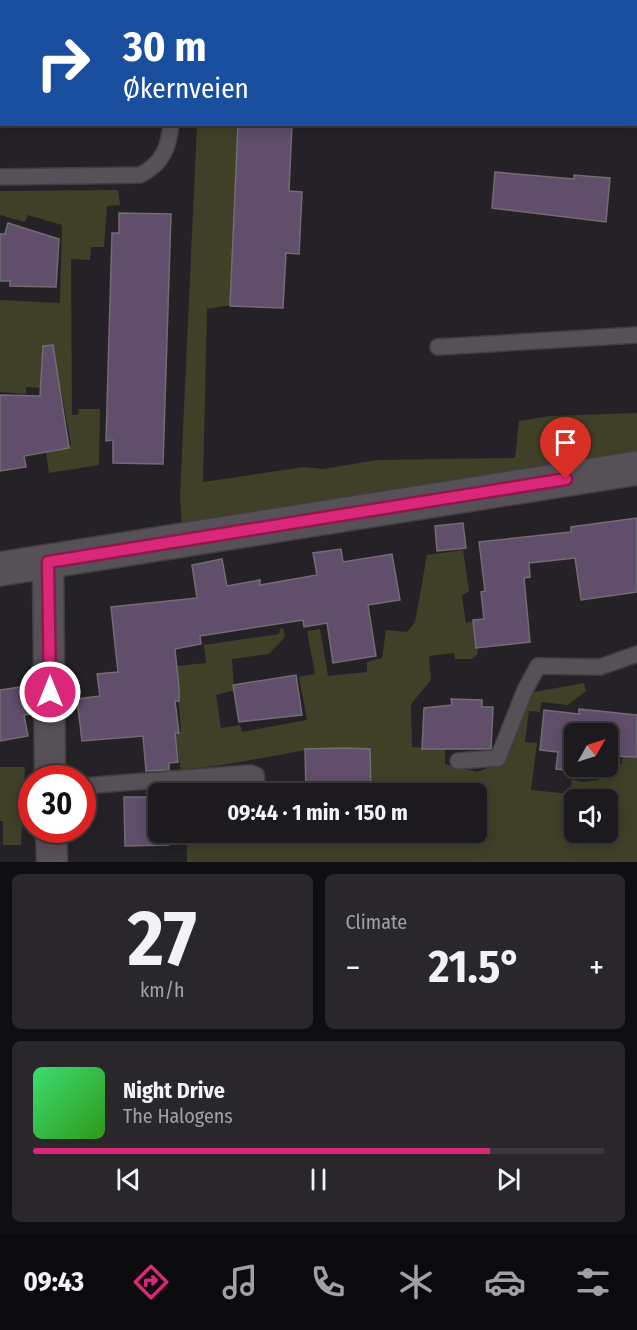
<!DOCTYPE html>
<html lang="en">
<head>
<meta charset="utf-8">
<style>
	body { margin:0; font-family:"Fira Sans Condensed",sans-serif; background:#29272a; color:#f1f3f6; height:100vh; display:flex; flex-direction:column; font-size:22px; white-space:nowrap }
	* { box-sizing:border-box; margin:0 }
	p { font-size:20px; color:#a0a1a4 }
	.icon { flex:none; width:33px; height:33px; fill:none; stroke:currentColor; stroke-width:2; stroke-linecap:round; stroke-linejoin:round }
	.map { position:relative; height:862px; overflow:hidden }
	.details { display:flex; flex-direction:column; gap:12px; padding:12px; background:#0f0e10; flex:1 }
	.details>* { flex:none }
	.guide { position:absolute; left:0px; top:0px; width:638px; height:126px; box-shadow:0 3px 15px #0003,0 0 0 2px #3a383b; background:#1a4fa0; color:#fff; overflow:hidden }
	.needle { width:39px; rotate:51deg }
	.fabs { position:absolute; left:564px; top:723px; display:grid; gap:12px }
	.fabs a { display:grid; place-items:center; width:54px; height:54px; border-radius:9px; background:#1c1a1d; box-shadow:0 3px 15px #0003,0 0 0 2px #3a383b; font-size:30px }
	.speed { position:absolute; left:18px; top:765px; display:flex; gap:12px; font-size:30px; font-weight:700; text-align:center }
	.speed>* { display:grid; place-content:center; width:78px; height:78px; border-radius:50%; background:#1c1a1d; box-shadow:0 3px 15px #0003,0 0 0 2px #3a383b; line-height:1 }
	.speed .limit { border:9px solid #d22; background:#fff; color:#111 }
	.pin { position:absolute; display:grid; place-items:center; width:51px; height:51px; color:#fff; margin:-62px -26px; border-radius:50% 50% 50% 0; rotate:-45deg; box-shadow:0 0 6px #0007 }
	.pin .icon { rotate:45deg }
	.me { position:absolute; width:66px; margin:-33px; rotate:0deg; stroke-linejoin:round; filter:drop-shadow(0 0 4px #0008) }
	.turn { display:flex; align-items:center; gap:21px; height:126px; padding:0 24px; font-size:27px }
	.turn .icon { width:78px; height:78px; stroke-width:2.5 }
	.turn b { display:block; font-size:42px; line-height:51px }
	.big { font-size:45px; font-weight:700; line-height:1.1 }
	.details .widget { flex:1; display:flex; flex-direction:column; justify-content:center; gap:9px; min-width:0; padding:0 21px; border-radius:9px; background:#29272a }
	.details .dial { align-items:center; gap:0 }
	.dial b { font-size:78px; line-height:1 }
	.song { display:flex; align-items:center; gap:18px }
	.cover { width:72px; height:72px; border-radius:9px; background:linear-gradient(135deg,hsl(140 70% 55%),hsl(110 70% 35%)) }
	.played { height:6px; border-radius:3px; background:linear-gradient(90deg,#db2777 80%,#3a383b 80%) }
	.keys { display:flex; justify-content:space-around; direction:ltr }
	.heat { display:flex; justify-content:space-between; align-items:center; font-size:33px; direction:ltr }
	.details .tiles { flex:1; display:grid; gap:12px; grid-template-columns:1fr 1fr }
	.widget:last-child { grid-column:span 2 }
	.trip { position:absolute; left:148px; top:783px; width:339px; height:60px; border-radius:9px; background:#1c1a1d; box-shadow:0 3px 15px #0003,0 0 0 2px #3a383b; font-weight:700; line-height:60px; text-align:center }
	.tabs { display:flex; height:96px; justify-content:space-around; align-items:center; background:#0b0a0c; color:#a0a1a4 }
	.tabs .icon { width:42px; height:42px }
	.tabs .on { color:#db2777 }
	.tabs b { font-size:27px; color:#f1f3f6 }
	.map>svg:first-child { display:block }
	.green { fill:#3f4027; fill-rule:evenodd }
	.building { fill:#604e6a; stroke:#716d73; stroke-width:1.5 }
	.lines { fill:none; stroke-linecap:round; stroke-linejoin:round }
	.service-casing { stroke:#413f43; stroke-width:18 }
	.minor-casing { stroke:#413f43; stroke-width:33 }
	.tertiary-casing { stroke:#413f43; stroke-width:36 }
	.service { stroke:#555157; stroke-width:15 }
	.minor { stroke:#555157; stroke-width:30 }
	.tertiary { stroke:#555157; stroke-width:33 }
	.route-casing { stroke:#8e194d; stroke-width:15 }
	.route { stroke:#db2777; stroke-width:10 }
</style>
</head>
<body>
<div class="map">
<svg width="637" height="862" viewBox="0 0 637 862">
	<rect width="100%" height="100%" fill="#252227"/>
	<path class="green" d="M 197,125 L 240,125 L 231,305 L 207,309 L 203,482 L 304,467 L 323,469 L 376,460 L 515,458 L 519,421 L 550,416 L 637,413 L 637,452 L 182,526 L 180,496 Z
		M 118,190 L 120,205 L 107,206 L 104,247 L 91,247 L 90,260 L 71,259 L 72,415 L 78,415 L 79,409 L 100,409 L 99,465 L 49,473 L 45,445 L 59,447 L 71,445 L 61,389 L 26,387 L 26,394 L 0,392 L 0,300 L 60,303 L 62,225 L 28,215 L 25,222 L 0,215 L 0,191 Z
		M 463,550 L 469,591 L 462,596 L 466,623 L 474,621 L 478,654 L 472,659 L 455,659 L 454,653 L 429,656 L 431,680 L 411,704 L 412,747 L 445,749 L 445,764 L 477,772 L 500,763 L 513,746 L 525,698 L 534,692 L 584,683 L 586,691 L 568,705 L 541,702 L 540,712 L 529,711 L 525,742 L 537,743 L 531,790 L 570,794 L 572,779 L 582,782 L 598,780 L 600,767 L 608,766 L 608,763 L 622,764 L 623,756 L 637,757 L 637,862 L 187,862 L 187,844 L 225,839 L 225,833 L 284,833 L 289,836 L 477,832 L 477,794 L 373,793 L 372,783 L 363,783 L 306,750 L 223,765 L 181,770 L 175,733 L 181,732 L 176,666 L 206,663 L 204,645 L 279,634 L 280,629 L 283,628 L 285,637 L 269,654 L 232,659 L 234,690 L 216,695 L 221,728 L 240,725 L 242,732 L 307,720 L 299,677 L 315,674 L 307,631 L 320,629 L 328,676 L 367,672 L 367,662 L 382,658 L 386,630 L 407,632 L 415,622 L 427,555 ZM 574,800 L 608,800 L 608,832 L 574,832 Z
		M 0,767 L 25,767 L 21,845 L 3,845 L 3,821 L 0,821 Z
		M 237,780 L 239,793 L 222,793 L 222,782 Z"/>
	<path class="building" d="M 238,124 L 292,124 L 289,191 L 302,192 L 299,254 L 286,253 L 283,308 L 230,306 Z
		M 495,172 L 574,179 L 574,175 L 610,178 L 606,222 L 492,208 Z
		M 119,213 L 171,214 L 163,464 L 113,463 L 113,440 L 106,441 L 112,233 L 119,233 Z
		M 8,223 L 59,239 L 56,287 L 10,286 L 10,281 L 0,281 L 0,234 L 5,234 Z
		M 53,345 L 69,448 L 24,456 L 26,467 L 0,471 L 0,395 L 40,396 L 43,346 Z
		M 637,518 L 637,592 L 581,600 L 575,558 L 529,563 L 530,577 L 524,578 L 530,642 L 476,648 L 473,620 L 484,619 L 481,592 L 485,591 L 479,542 L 571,532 L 571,527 Z
		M 463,523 L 466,548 L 437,551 L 435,526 Z
		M 341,549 L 343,562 L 392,554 L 400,600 L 368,605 L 376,656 L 333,663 L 327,623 L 304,627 L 303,620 L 200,636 L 201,644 L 175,649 L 179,688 L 179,701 L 175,701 L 179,733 L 175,733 L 178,762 L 169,763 L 169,770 L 146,771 L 143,736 L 82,741 L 77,699 L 100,696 L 97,674 L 118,672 L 111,607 L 197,598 L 192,565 L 222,559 L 227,586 L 260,580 L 260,585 L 317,575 L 313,553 Z
		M 296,675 L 302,715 L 239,722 L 233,685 Z
		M 26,686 L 31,714 L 24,715 L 28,736 L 0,741 L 0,690 Z
		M 451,699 L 482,700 L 482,707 L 493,707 L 491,749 L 422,749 L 424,708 L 452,705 Z
		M 579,709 L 637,715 L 637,757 L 608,756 L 608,734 L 574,734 L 574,766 L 591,766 L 590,773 L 556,769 L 558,752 L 540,750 L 544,710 L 579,714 Z
		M 346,748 L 370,749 L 371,794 L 306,794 L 305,749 Z
		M 169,789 L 169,794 L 159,794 L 159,832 L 169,832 L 169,845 L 125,846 L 124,797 L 149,797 L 148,791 Z"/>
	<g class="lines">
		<defs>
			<path id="service" d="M 181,2 L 181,0
				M 0,177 L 140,175 C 162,164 169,148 171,124
				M 438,347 L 637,335
				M 458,761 L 498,758 L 525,690 L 538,666 L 600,667 L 637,654
				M 82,786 L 251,773 L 256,775 L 258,791"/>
			<path id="minor" d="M 48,562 L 50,778
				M 51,830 L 52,862"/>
			<path id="tertiary" d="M 0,569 L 637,468"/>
		</defs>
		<use href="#service" class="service-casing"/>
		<use href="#minor" class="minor-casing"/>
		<use href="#tertiary" class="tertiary-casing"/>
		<use href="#service" class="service"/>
		<use href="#minor" class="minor"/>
		<use href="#tertiary" class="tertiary"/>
	</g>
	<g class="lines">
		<defs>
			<path id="route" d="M 50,692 L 48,562 L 566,479"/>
		</defs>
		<use href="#route" class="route-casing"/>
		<use href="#route" class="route"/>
	</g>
</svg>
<div class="fabs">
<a><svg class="needle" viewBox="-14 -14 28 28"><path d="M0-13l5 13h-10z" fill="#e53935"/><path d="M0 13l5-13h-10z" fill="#a0a1a4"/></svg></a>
<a><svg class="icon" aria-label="sound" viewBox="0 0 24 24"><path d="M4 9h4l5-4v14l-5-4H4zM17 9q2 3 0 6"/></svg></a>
</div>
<div class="speed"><div class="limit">30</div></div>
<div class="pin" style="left:566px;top:479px;background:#d93025"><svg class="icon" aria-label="arrive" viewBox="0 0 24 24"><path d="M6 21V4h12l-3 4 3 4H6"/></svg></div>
<svg class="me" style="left:50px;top:692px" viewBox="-20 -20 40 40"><circle r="17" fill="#db2777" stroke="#fff" stroke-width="3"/><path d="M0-11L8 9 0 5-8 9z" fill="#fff"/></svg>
<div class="trip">09:44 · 1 min · 150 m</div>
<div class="guide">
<div class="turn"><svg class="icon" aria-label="right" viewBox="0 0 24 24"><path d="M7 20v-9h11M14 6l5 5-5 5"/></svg><div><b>30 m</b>Økernveien</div></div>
</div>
</div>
<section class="details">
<div class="tiles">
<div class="widget dial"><b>27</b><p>km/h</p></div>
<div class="widget"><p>Climate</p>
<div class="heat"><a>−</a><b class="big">21.5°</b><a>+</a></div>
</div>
<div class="widget">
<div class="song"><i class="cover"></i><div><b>Night Drive</b><p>The Halogens</p></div></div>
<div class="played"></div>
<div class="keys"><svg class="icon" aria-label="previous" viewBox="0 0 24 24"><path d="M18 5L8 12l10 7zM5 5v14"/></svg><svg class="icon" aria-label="pause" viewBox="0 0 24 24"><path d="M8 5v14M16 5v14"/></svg><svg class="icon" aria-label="next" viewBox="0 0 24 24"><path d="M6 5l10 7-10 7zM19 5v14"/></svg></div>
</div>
</div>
</section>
<nav class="tabs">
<b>09:43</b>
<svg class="icon on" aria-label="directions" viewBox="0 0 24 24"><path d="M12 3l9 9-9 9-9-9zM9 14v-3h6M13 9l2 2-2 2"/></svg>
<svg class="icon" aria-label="music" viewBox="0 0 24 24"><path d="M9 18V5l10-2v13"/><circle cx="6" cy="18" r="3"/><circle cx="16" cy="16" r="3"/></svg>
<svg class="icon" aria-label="phone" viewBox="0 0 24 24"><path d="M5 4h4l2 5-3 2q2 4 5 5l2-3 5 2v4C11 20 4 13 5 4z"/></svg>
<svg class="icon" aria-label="climate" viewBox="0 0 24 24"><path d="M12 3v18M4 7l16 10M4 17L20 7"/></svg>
<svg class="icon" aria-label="car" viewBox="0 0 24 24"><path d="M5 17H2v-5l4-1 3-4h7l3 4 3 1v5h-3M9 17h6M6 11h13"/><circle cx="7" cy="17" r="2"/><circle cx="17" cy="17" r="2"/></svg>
<svg class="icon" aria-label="filters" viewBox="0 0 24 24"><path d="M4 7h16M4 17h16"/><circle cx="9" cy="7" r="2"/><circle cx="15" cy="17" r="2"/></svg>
</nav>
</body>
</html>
